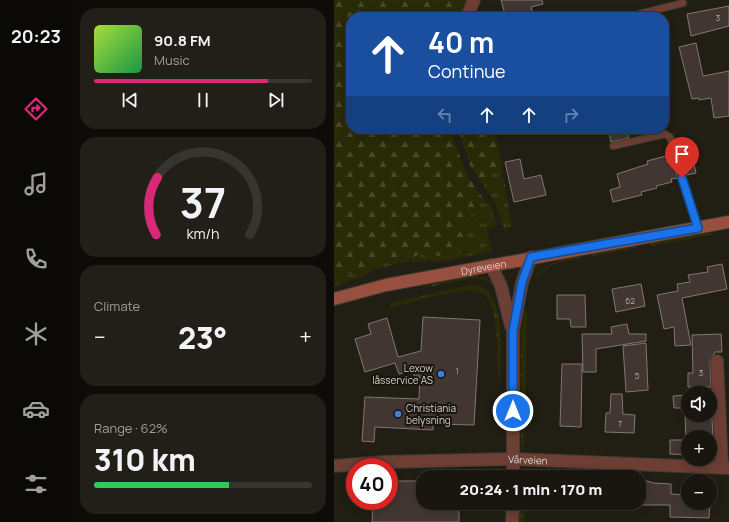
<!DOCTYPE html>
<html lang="en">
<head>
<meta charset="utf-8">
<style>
	body { margin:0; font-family:Manrope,sans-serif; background:#221f18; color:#f1f3f6; height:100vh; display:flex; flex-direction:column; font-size:15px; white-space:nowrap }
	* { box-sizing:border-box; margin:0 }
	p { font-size:13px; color:#9f9f9e }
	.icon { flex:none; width:22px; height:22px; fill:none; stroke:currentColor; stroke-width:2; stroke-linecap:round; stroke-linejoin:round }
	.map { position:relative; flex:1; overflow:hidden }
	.drawer { display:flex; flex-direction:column; gap:8px; padding:8px; background:#0e0c08; width:262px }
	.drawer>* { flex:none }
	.banner { position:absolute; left:12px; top:12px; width:323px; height:122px; border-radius:16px; box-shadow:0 2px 10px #0003,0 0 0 1px #37352f; background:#1a4fa0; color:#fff; overflow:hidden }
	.controls { position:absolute; left:347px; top:386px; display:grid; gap:8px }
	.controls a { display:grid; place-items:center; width:36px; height:36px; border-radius:50%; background:#19160f; box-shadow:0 2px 10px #0003,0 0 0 1px #37352f; font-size:20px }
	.speed { position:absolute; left:12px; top:458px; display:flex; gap:8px; font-size:20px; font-weight:700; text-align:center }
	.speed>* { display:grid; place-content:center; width:52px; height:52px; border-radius:50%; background:#19160f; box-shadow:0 2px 10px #0003,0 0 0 1px #37352f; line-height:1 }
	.speed .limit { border:6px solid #d22; background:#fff; color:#111 }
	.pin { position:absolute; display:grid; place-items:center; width:34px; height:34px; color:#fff; margin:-41px -17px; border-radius:50% 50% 50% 0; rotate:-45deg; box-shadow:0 0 4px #0007 }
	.pin .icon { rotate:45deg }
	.me { position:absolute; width:44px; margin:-22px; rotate:0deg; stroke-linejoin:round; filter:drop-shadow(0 0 3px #0008) }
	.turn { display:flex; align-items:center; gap:14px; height:84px; padding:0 16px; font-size:18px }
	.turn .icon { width:52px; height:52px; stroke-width:2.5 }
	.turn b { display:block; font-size:28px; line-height:34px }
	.lanes { display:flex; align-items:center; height:38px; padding:0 16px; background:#0003; justify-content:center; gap:20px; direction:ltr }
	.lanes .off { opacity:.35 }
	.big { font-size:30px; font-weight:800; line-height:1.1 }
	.drawer .tile { flex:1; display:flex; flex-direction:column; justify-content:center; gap:6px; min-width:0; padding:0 14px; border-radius:16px; background:#221f18 }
	.drawer .dial { align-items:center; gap:0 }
	.dial svg { height:104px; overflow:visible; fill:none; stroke:#37352f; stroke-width:7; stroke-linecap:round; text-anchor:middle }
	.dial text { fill:#f1f3f6; stroke:none }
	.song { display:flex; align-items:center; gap:12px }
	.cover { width:48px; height:48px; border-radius:6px; background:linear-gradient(135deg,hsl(80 70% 55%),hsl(140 70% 35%)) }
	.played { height:4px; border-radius:2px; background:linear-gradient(90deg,#db2777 80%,#37352f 80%) }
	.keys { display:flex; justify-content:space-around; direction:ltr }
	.heat { display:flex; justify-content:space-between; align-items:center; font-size:22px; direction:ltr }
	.charge { height:6px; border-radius:3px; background:linear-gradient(90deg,#34c759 62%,#37352f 0) }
	.trip { position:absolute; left:82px; top:470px; width:230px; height:40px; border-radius:16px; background:#19160f; box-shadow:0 2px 10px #0003,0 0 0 1px #37352f; font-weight:800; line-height:40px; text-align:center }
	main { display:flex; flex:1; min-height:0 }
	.menu { display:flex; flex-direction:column; width:72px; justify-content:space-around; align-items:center; background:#0a0906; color:#9f9f9e }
	.menu .icon { width:28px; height:28px }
	.menu .on { color:#db2777 }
	.menu b { font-size:18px; color:#f1f3f6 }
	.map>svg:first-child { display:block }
	.grass { fill:url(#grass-tufts) }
	.forest { fill:url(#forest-firs) }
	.building { fill:#423632; stroke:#837671 }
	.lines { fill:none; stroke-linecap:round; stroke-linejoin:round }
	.service-casing { stroke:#3e3b32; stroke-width:8 }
	.minor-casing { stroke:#3e3b32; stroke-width:14 }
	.tertiary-casing { stroke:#3e3b32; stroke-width:14 }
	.secondary-casing { stroke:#3e3b32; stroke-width:14 }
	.service { stroke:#6c3e34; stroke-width:6 }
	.minor { stroke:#6c3e34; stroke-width:12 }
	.tertiary { stroke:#6c3e34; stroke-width:12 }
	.secondary { stroke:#974f3f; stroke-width:12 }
	.route-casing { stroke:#114b97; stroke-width:10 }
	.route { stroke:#1a73e8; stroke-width:7 }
	.shop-dot { fill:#3f7fe0; stroke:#17150c; stroke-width:1.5 }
	.labels { text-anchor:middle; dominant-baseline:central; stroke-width:4; stroke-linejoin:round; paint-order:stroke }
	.number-label { font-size:8px; fill:#b0aca6 }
	.street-label { font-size:10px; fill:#d5d3cd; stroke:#17150c }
	.poi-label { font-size:10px; fill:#d5d3cd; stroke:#17150c; text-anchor:end }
</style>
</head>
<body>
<main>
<nav class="menu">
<b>20:23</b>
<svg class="icon on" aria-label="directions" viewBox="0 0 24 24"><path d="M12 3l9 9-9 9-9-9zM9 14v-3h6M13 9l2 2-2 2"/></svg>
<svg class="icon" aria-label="music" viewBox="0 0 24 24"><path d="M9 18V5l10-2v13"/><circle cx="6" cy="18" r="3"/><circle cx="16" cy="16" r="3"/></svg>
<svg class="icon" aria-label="phone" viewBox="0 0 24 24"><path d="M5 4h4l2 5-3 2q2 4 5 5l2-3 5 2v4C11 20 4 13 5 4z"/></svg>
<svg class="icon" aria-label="climate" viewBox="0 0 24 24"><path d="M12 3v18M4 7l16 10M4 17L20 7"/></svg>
<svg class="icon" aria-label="car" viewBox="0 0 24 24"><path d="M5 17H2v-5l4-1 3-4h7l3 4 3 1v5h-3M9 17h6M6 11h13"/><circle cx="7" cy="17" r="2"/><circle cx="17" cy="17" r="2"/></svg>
<svg class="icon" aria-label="filters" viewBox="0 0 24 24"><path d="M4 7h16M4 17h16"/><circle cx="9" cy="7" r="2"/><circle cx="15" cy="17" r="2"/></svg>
</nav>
<section class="drawer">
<div class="tile">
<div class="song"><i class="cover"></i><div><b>90.8 FM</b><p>Music</p></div></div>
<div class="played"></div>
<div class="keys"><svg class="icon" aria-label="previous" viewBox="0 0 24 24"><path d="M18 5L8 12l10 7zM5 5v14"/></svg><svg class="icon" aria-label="pause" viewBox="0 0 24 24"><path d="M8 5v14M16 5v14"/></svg><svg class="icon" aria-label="next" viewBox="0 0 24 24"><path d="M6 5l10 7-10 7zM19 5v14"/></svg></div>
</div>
<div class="tile dial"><svg viewBox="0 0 100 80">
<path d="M14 69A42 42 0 1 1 86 69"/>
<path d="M14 69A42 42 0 0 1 15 25" stroke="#db2777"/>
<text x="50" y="56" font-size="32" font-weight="700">37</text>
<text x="50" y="72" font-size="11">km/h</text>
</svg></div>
<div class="tile"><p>Climate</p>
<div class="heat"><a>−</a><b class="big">23°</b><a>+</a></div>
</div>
<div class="tile"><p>Range · 62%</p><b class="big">310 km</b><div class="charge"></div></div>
</section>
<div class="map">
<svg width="395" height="522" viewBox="0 0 395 522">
	<defs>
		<pattern id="grass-tufts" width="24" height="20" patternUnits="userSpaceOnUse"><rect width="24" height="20" fill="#292b07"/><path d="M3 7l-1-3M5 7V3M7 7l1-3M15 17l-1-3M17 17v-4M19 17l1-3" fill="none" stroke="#47492a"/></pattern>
		<pattern id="forest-firs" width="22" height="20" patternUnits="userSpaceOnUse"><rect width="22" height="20" fill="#292b07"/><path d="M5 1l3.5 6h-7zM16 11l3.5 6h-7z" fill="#47492a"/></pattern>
	</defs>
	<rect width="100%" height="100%" fill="#211e14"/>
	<path class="grass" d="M 167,163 L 178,226 L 170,231 L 162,205 L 149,184 Z
		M 148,197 L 157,206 L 163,225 L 153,229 L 158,251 L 113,261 L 72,262 L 42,269 L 25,278 L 0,286 L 0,279 L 47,262 L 74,259 L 84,255 L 98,254 L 112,258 L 129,249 L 130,231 L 135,218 Z
		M 377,232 L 377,235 L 317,246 L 316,243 Z
		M 302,245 L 303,248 L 258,256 L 257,253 Z
		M 247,255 L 247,258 L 244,259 L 219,264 L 203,276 L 202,274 C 215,262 230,259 247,255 Z
		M 136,275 L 151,277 L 157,283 L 147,279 L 137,278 L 86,289 L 117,278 Z
		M 137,285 L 151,288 C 173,312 166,353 166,383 C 161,371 165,354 163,341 C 162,327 160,304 150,294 C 136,283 75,304 57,308 L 56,303 Z
		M 189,309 L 193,313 L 190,451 L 187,444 L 187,350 Z
		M 185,503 L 190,503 L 191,522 L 185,522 Z"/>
	<path class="forest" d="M 0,0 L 135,0 L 129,17 L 17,17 L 17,129 L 116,129 L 132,173 L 148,197 L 135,218 L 130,231 L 129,249 L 124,255 L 112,258 L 98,254 L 84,255 L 74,259 L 47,262 L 0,279 Z
		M 124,129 L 161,129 L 167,163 L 149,184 L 137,167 Z"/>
	<path class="building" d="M 167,0 L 208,0 L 209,4 L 197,7 L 199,15 L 179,17 L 177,12 L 171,14 Z
		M 395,6 L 395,26 L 357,36 L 353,14 Z
		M 362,43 L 369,76 L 395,71 L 395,116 L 380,118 L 377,98 L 365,100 L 365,98 L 358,99 L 345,47 Z
		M 274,129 L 293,129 L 295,138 L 277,142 Z
		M 358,155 L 362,173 L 353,175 L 347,158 Z
		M 332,156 L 333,162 L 338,160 L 344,178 L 337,179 L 338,182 L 322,186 L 323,188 L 307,192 L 308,195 L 279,202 L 276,190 L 286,187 L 283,174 L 314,164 L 313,161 Z
		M 186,159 L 190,179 L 207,175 L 212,195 L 180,202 L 171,162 Z
		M 388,264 L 393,289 L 348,298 L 357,345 L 341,346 L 340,327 L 330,329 L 323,295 L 344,291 L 343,284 L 356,282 L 354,275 L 374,272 L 373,267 Z
		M 307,284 L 311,306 L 282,312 L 278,289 Z
		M 223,295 L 251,295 L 252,327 L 237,327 L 236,319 L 223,319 Z
		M 89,317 L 146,320 L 140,425 L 99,424 L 99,430 L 41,427 L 40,442 L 28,441 L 31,397 L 85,399 L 86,376 L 80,376 L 80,370 L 65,374 L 61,363 L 31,372 L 21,339 L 37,334 L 34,324 L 53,318 L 64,357 L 87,351 Z
		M 293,324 L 295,334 L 312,334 L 312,341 L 262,349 L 262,372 L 249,372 L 248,334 L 278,334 L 277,327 Z
		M 387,334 L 388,352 L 381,352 L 376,361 L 377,387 L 354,387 L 354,373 L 359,373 L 358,335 Z
		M 312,343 L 314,390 L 292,392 L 289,346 Z
		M 228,364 L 248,364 L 247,427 L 226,426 Z
		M 277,394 L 288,394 L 289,414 L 301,415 L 300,433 L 271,432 L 272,413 L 276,413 Z
		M 354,395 L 354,408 L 340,408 L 339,396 Z
		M 351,415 L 378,415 L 379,445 L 376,446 L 376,437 L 354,437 L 354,455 L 336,454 L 336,440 L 352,440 Z
		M 305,479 L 320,483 L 337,484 L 337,494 L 354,495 L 354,503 L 376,503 L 375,518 L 336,517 L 336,505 L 305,505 Z
		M 55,481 L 89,481 L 89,503 L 125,503 L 125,522 L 38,522 L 39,501 L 55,501 Z"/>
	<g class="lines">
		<defs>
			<path id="service" d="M 305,14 L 349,3
				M 279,146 L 331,134 L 336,137 L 364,228"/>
			<g id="minor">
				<path d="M 133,17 L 140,0"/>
				<path d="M 383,361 L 388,468"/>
				<path id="s1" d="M 0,466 L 51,462 L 179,459 L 395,468"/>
			</g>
			<path id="tertiary" d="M 157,265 L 167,286 L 177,326
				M 179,477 L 179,331 L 188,283 L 197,257
				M 178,522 L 179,503"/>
			<g id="secondary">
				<path id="s2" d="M 0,299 L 52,285 L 395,222"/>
			</g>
		</defs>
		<use href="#service" class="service-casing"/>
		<use href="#minor" class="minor-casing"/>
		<use href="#tertiary" class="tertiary-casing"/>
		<use href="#secondary" class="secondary-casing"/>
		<use href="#service" class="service"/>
		<use href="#minor" class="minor"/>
		<use href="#tertiary" class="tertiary"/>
		<use href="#secondary" class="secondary"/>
	</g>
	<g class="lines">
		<defs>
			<path id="route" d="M 179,411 L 179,331 L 188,282 L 197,257 L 364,228 L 348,178"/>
		</defs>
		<use href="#route" class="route-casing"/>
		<use href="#route" class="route"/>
	</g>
	<g class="shop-dot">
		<circle cx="107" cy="374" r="4"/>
		<circle cx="64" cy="414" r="4"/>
	</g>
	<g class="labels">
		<g class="number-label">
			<text x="384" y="17">3</text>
			<text x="296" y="300">62</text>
			<text x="123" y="370">1</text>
			<text x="367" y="372">3</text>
			<text x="303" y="375">5</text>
			<text x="286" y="423">7</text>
		</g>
		<g class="street-label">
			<text stroke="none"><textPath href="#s2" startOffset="153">Dyreveien</textPath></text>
			<text stroke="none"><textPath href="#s1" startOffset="194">Vårveien</textPath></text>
		</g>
		<g class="poi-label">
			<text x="99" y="368">Lexow<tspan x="99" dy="12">låsservice AS</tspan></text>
			<text x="72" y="408" text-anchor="start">Christiania<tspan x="72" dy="12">belysning</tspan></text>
		</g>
	</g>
</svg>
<div class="controls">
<a><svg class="icon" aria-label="sound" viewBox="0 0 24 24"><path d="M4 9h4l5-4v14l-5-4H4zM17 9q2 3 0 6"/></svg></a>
<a>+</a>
<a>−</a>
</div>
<div class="speed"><div class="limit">40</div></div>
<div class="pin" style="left:348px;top:178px;background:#d93025"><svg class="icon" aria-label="arrive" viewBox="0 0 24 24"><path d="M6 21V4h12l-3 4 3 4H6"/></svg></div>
<svg class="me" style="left:179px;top:411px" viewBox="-20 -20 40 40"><circle r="17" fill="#1a73e8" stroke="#fff" stroke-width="3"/><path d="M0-11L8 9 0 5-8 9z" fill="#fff"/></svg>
<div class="trip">20:24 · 1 min · 170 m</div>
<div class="banner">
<div class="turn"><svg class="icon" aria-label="ahead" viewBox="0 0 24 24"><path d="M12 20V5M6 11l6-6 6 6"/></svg><div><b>40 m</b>Continue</div></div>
<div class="lanes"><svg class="icon off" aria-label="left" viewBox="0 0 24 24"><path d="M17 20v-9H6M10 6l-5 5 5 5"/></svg><svg class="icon" aria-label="ahead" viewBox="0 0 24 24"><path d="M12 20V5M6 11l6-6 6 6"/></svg><svg class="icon" aria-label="ahead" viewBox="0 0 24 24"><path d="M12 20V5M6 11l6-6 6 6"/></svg><svg class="icon off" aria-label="right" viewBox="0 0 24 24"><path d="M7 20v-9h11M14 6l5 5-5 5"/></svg></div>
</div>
</div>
</main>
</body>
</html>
